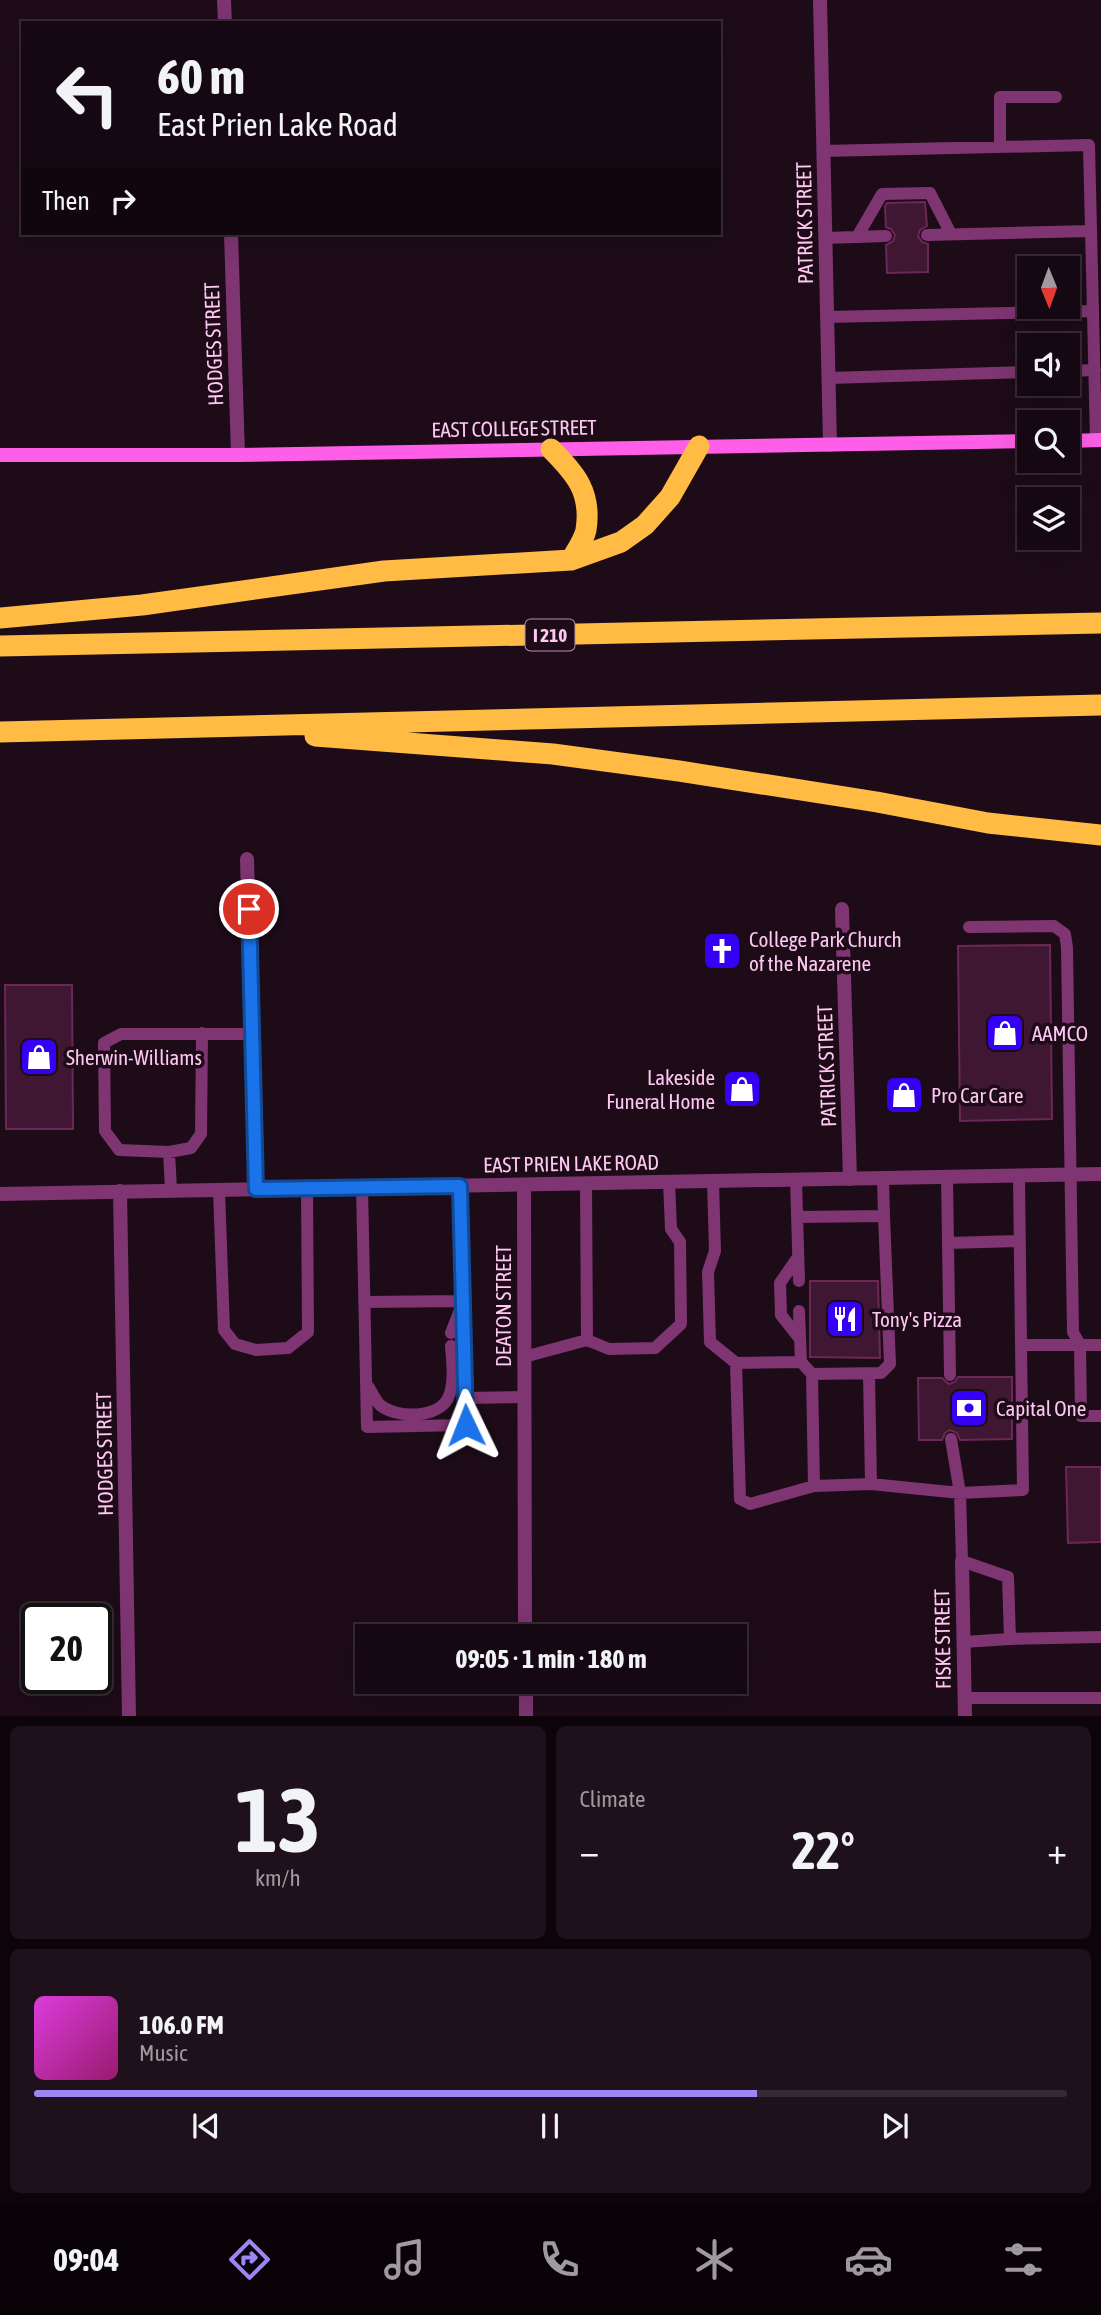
<!DOCTYPE html>
<html lang="en">
<head>
<meta charset="utf-8">
<style>
	body { margin:0; font-family:"Asap Condensed",sans-serif; background:#1f111b; color:#f1f3f6; height:100vh; display:flex; flex-direction:column; font-size:26px; white-space:nowrap }
	* { box-sizing:border-box; margin:0 }
	p { font-size:23px; color:#9e9a9f }
	.icon { flex:none; width:38px; height:38px; fill:none; stroke:currentColor; stroke-width:2; stroke-linecap:round; stroke-linejoin:round }
	.map { position:relative; height:1716px; overflow:hidden }
	.side { display:flex; flex-direction:column; gap:10px; padding:10px; background:#0c040a; flex:1 }
	.side>* { flex:none }
	.top-card { position:absolute; left:21px; top:21px; width:700px; height:214px; border-radius:0px; box-shadow:0 7px 28px #0002,0 0 0 2px #352932; background:#160812; color:#f1f3f6; overflow:hidden }
	.needle { width:46px; rotate:179deg }
	.controls { position:absolute; left:1017px; top:256px; display:grid; gap:14px }
	.controls a { display:grid; place-items:center; width:63px; height:63px; border-radius:0px; background:#160812; box-shadow:0 7px 28px #0002,0 0 0 2px #352932; font-size:35px }
	.speed { position:absolute; left:21px; top:1603px; display:flex; gap:14px; font-size:35px; font-weight:700; text-align:center }
	.speed>* { display:grid; place-content:center; width:91px; height:91px; border-radius:50%; background:#160812; box-shadow:0 7px 28px #0002,0 0 0 2px #352932; line-height:1 }
	.speed .limit { border:4px solid #111; border-radius:10px; background:#fff; color:#111 }
	.pin { position:absolute; display:grid; place-items:center; width:60px; height:60px; color:#fff; margin:-30px; border:4px solid #fff; border-radius:50%; box-shadow:0 2px 7px #0007 }
	.me { position:absolute; width:77px; margin:-38px; rotate:358deg; stroke-linejoin:round; filter:drop-shadow(0 0 5px #0008) }
	.turn { display:flex; align-items:center; gap:24px; height:147px; padding:0 21px; font-size:32px }
	.turn .icon { width:91px; height:91px; stroke-width:2.5 }
	.turn b { display:block; font-size:49px; line-height:60px }
	.then { display:flex; align-items:center; height:66px; padding:0 21px; background:#0003; gap:14px; font-size:26px }
	.big { font-size:52px; font-weight:700; line-height:1.1 }
	.side .widget { flex:1; display:flex; flex-direction:column; justify-content:center; gap:10px; min-width:0; padding:0 24px; border-radius:10px; background:#1f111b }
	.side .dial { align-items:center; gap:0 }
	.dial b { font-size:91px; line-height:1 }
	.song { display:flex; align-items:center; gap:21px }
	.cover { width:84px; height:84px; border-radius:10px; background:linear-gradient(135deg,hsl(300 70% 55%),hsl(320 70% 35%)) }
	.played { height:7px; border-radius:4px; background:linear-gradient(90deg,#9c86f5 70%,#352932 70%) }
	.keys { display:flex; justify-content:space-around; direction:ltr }
	.heat { display:flex; justify-content:space-between; align-items:center; font-size:38px; direction:ltr }
	.side .tiles { flex:1; display:grid; gap:10px; grid-template-columns:1fr 1fr }
	.widget:last-child { grid-column:span 2 }
	.trip { position:absolute; left:355px; top:1624px; width:392px; height:70px; border-radius:0px; background:#160812; box-shadow:0 7px 28px #0002,0 0 0 2px #352932; font-weight:700; line-height:70px; text-align:center }
	.tabs { display:flex; height:112px; justify-content:space-around; align-items:center; background:#090307; color:#9e9a9f }
	.tabs .icon { width:49px; height:49px }
	.tabs .current { color:#9c86f5 }
	.tabs b { font-size:32px; color:#f1f3f6 }
	.map>svg:first-child { display:block }
	.building { fill:#3f1732; stroke:#6b2856; stroke-width:2 }
	.lines { fill:none; stroke-linecap:round; stroke-linejoin:round }
	.service { stroke:#7e3572; stroke-width:12 }
	.minor { stroke:#7e3572; stroke-width:14 }
	.tertiary { stroke:#7e3572; stroke-width:14 }
	.secondary { stroke:#ff5fe8; stroke-width:14 }
	.motorway { stroke:#ffbb43; stroke-width:21 }
	.route-casing { stroke:#114b97; stroke-width:18 }
	.route { stroke:#1a73e8; stroke-width:12 }
	.labels { text-anchor:middle; dominant-baseline:central; stroke-width:7; stroke-linejoin:round; paint-order:stroke }
	.shield { fill:#1d0b18; stroke:#bb8fb1; stroke-width:2 }
	.shield-label { font-size:19px; font-weight:bold; fill:#ffc8f2 }
	.street-label { font-size:21px; fill:#ffc8f2; stroke:#1d0b18 }
	.poi-label { font-size:21px; fill:#ffc8f2; stroke:#1d0b18; text-anchor:start }
</style>
</head>
<body>
<div class="map">
<svg width="1101" height="1717" viewBox="0 0 1101 1717">
	<rect width="100%" height="100%" fill="#1d0b18"/>
	<path class="building" d="M 925,202 L 927,226 L 920,230 L 918,236 L 922,242 L 928,244 L 928,272 L 887,273 L 886,245 L 893,241 L 895,235 L 891,229 L 886,227 L 885,206 L 887,203 Z
		M 1050,945 L 1052,1119 L 960,1121 L 958,946 Z
		M 5,985 L 72,985 L 73,1129 L 6,1129 Z
		M 810,1281 L 878,1281 L 880,1358 L 810,1357 Z
		M 958,1377 L 1012,1377 L 1012,1439 L 960,1440 L 957,1433 L 950,1430 L 945,1433 L 942,1440 L 919,1440 L 918,1378 L 942,1378 L 949,1384 L 955,1382 Z
		M 1066,1467 L 1101,1467 L 1101,1542 L 1068,1543 Z"/>
	<g class="lines">
		<path class="service" d="M 1000,147 L 1000,97 L 1056,97
			M 823,151 L 1089,145 L 1096,440
			M 927,235 L 1090,231
			M 857,237 L 882,194 L 930,193 L 951,234
			M 825,238 L 886,236
			M 827,317 L 1093,311
			M 1068,371 L 1095,370
			M 829,378 L 1029,372
			M 969,927 L 1054,926 L 1065,934 L 1067,948 L 1073,1332 L 1080,1345 L 1021,1345 L 1019,1176
			M 202,1033 L 201,1134 L 191,1148 L 169,1152 L 119,1150 L 105,1131 L 104,1043 L 121,1034 L 252,1034
			M 169,1152 L 171,1190
			M 947,1177 L 950,1375
			M 883,1179 L 884,1216
			M 796,1180 L 799,1281
			M 713,1182 L 715,1251 L 708,1272 L 710,1342 L 736,1363 L 801,1362
			M 586,1184 L 587,1340 L 609,1349 L 655,1348 L 681,1324 L 680,1242 L 671,1229 L 669,1182
			M 362,1187 L 367,1427 L 466,1425 L 460,1186
			M 219,1190 L 224,1330 L 235,1344 L 256,1350 L 288,1348 L 308,1332 L 307,1188
			M 797,1217 L 884,1216 L 890,1364 L 881,1373 L 812,1374 L 801,1362 L 799,1311
			M 948,1243 L 1020,1241
			M 798,1257 L 780,1283 L 781,1315 L 800,1339
			M 364,1302 L 462,1301
			M 451,1333 L 460,1310
			M 1101,1345 L 1080,1345 L 1081,1416 L 1101,1416
			M 524,1357 L 587,1340
			M 736,1363 L 740,1499 L 750,1504 L 814,1486
			M 812,1374 L 814,1486 L 871,1484 L 869,1374
			M 368,1386 C 372,1392 375,1400 380,1405 C 397,1419 440,1419 449,1396 C 455,1381 452,1361 451,1346
			M 465,1398 L 525,1397
			M 951,1439 L 960,1493 L 962,1561 L 1008,1577 L 1010,1639 L 963,1642
			M 871,1484 L 960,1493 L 1023,1490 L 1021,1345
			M 1010,1639 L 1101,1637
			M 964,1698 L 1101,1698"/>
		<path class="minor" d="M 224,0 L 225,23
			M 820,0 L 830,445
			M 231,233 L 238,455
			M 247,859 L 256,1189
			M 842,909 L 850,1179
			M 524,1185 L 525,1636
			M 120,1191 L 129,1717
			M 962,1561 L 965,1717
			M 526,1682 L 526,1717"/>
		<path class="tertiary" d="M 0,1194 L 1101,1174"/>
		<path class="secondary" d="M 1068,441 L 1101,440
			M 0,455 L 238,455 L 1029,441"/>
		<path class="motorway" d="M 551,449 C 575,473 592,492 586,530 C 584,540 576,551 571,560
			M 0,618 L 142,605 L 384,571 L 571,560 L 621,542 L 645,525 L 670,497 L 699,446
			M 0,646 L 1101,623
			M 0,732 L 1101,705
			M 315,736 L 553,754 L 679,771 L 877,802 L 988,823 L 1101,835"/>
	</g>
	<g class="lines">
		<defs>
			<path id="route" d="M 249,909 L 256,1189 L 460,1186 L 466,1425"/>
		</defs>
		<use href="#route" class="route-casing"/>
		<use href="#route" class="route"/>
	</g>
	<defs>
		<symbol id="church-square" viewBox="-11 -11 22 22"><rect x="-9" y="-9" width="18" height="18" rx="4" fill="#3500f3" stroke="#1d0b18"/><path d="M-1.2-6h2.4v3.5h3.3v2.4h-3.3V6h-2.4V-.1h-3.3v-2.4h3.3Z" fill="#fff"/></symbol>
		<symbol id="shop-square" viewBox="-11 -11 22 22"><rect x="-9" y="-9" width="18" height="18" rx="4" fill="#3500f3" stroke="#1d0b18"/><path d="M-5-2.5h2.3a2.7 3.5 0 0 1 5.4 0H5L5.5 6h-11ZM-1.5-2.5h3a1.5 2.3 0 0 0-3 0Z" fill="#fff"/></symbol>
		<symbol id="restaurant-square" viewBox="-11 -11 22 22"><rect x="-9" y="-9" width="18" height="18" rx="4" fill="#3500f3" stroke="#1d0b18"/><path d="M-5-6h1v4h1v-4h1v4h1v-4h1v5L-1.5 .5V6h-2V.5L-5-1ZM5-6V6H3V1.5H1.5Q1.5-4 5-6Z" fill="#fff"/></symbol>
		<symbol id="bank-square" viewBox="-11 -11 22 22"><rect x="-9" y="-9" width="18" height="18" rx="4" fill="#3500f3" stroke="#1d0b18"/><path d="M-6-4H6V4H-6ZM0-2.3a2.3 2.3 0 1 0 0 4.6a2.3 2.3 0 1 0 0-4.6Z" fill="#fff"/></symbol>
	</defs>
	<g fill-rule="evenodd">
		<use href="#church-square" x="700" y="929" width="44" height="44"/>
		<use href="#shop-square" x="983" y="1011" width="44" height="44"/>
		<use href="#shop-square" x="17" y="1035" width="44" height="44"/>
		<use href="#shop-square" x="720" y="1067" width="44" height="44"/>
		<use href="#shop-square" x="882" y="1073" width="44" height="44"/>
		<use href="#restaurant-square" x="823" y="1297" width="44" height="44"/>
		<use href="#bank-square" x="947" y="1386" width="44" height="44"/>
	</g>
	<g class="labels">
		<rect class="shield" x="525.5" y="619.5" width="49" height="31" rx="5"/>
		<g class="shield-label">
			<text x="550" y="635">I 210</text>
		</g>
		<g class="street-label">
			<text transform="translate(804 223) rotate(-91)">PATRICK STREET</text>
			<text transform="translate(213 344) rotate(-92)">HODGES STREET</text>
			<text transform="translate(514 428) rotate(-1)">EAST COLLEGE STREET</text>
			<text transform="translate(826 1066) rotate(-92)">PATRICK STREET</text>
			<text transform="translate(571 1163) rotate(-1)">EAST PRIEN LAKE ROAD</text>
			<text transform="translate(503 1306) rotate(-90)">DEATON STREET</text>
			<text transform="translate(104 1454) rotate(-91)">HODGES STREET</text>
			<text transform="translate(942 1639) rotate(-91)">FISKE STREET</text>
		</g>
		<g class="poi-label">
			<text x="749" y="939">College Park Church<tspan x="749" dy="24">of the Nazarene</tspan></text>
			<text x="1032" y="1033">AAMCO</text>
			<text x="66" y="1057">Sherwin-Williams</text>
			<text x="715" y="1077" text-anchor="end">Lakeside<tspan x="715" dy="24">Funeral Home</tspan></text>
			<text x="931" y="1095">Pro Car Care</text>
			<text x="872" y="1319">Tony's Pizza</text>
			<text x="996" y="1408">Capital One</text>
		</g>
	</g>
</svg>
<div class="controls">
<a><svg class="needle" viewBox="-14 -14 28 28"><path d="M0-13l5 13h-10z" fill="#e53935"/><path d="M0 13l5-13h-10z" fill="#9e9a9f"/></svg></a>
<a><svg class="icon" aria-label="sound" viewBox="0 0 24 24"><path d="M4 9h4l5-4v14l-5-4H4zM17 9q2 3 0 6"/></svg></a>
<a><svg class="icon" aria-label="search" viewBox="0 0 24 24"><circle cx="10" cy="10" r="6"/><path d="M15 15l6 6"/></svg></a>
<a><svg class="icon" aria-label="layers" viewBox="0 0 24 24"><path d="M12 4l9 5-9 5-9-5zM3 14l9 5 9-5"/></svg></a>
</div>
<div class="speed"><div class="limit">20</div></div>
<div class="pin" style="left:249px;top:909px;background:#d93025"><svg class="icon" aria-label="arrive" viewBox="0 0 24 24"><path d="M6 21V4h12l-3 4 3 4H6"/></svg></div>
<svg class="me" style="left:466px;top:1425px" viewBox="-20 -20 40 40"><path d="M0-17L14 15 0 8-14 15z" fill="#1a73e8" stroke="#fff" stroke-width="4"/></svg>
<div class="trip">09:05 · 1 min · 180 m</div>
<div class="top-card">
<div class="turn"><svg class="icon" aria-label="left" viewBox="0 0 24 24"><path d="M17 20v-9H6M10 6l-5 5 5 5"/></svg><div><b>60 m</b>East Prien Lake Road</div></div>
<div class="then">Then<svg class="icon" aria-label="right" viewBox="0 0 24 24"><path d="M7 20v-9h11M14 6l5 5-5 5"/></svg></div>
</div>
</div>
<section class="side">
<div class="tiles">
<div class="widget dial"><b>13</b><p>km/h</p></div>
<div class="widget"><p>Climate</p>
<div class="heat"><a>−</a><b class="big">22°</b><a>+</a></div>
</div>
<div class="widget">
<div class="song"><i class="cover"></i><div><b>106.0 FM</b><p>Music</p></div></div>
<div class="played"></div>
<div class="keys"><svg class="icon" aria-label="previous" viewBox="0 0 24 24"><path d="M18 5L8 12l10 7zM5 5v14"/></svg><svg class="icon" aria-label="pause" viewBox="0 0 24 24"><path d="M8 5v14M16 5v14"/></svg><svg class="icon" aria-label="next" viewBox="0 0 24 24"><path d="M6 5l10 7-10 7zM19 5v14"/></svg></div>
</div>
</div>
</section>
<nav class="tabs">
<b>09:04</b>
<svg class="icon current" aria-label="directions" viewBox="0 0 24 24"><path d="M12 3l9 9-9 9-9-9zM9 14v-3h6M13 9l2 2-2 2"/></svg>
<svg class="icon" aria-label="music" viewBox="0 0 24 24"><path d="M9 18V5l10-2v13"/><circle cx="6" cy="18" r="3"/><circle cx="16" cy="16" r="3"/></svg>
<svg class="icon" aria-label="phone" viewBox="0 0 24 24"><path d="M5 4h4l2 5-3 2q2 4 5 5l2-3 5 2v4C11 20 4 13 5 4z"/></svg>
<svg class="icon" aria-label="climate" viewBox="0 0 24 24"><path d="M12 3v18M4 7l16 10M4 17L20 7"/></svg>
<svg class="icon" aria-label="car" viewBox="0 0 24 24"><path d="M5 17H2v-5l4-1 3-4h7l3 4 3 1v5h-3M9 17h6M6 11h13"/><circle cx="7" cy="17" r="2"/><circle cx="17" cy="17" r="2"/></svg>
<svg class="icon" aria-label="filters" viewBox="0 0 24 24"><path d="M4 7h16M4 17h16"/><circle cx="9" cy="7" r="2"/><circle cx="15" cy="17" r="2"/></svg>
</nav>
</body>
</html>
